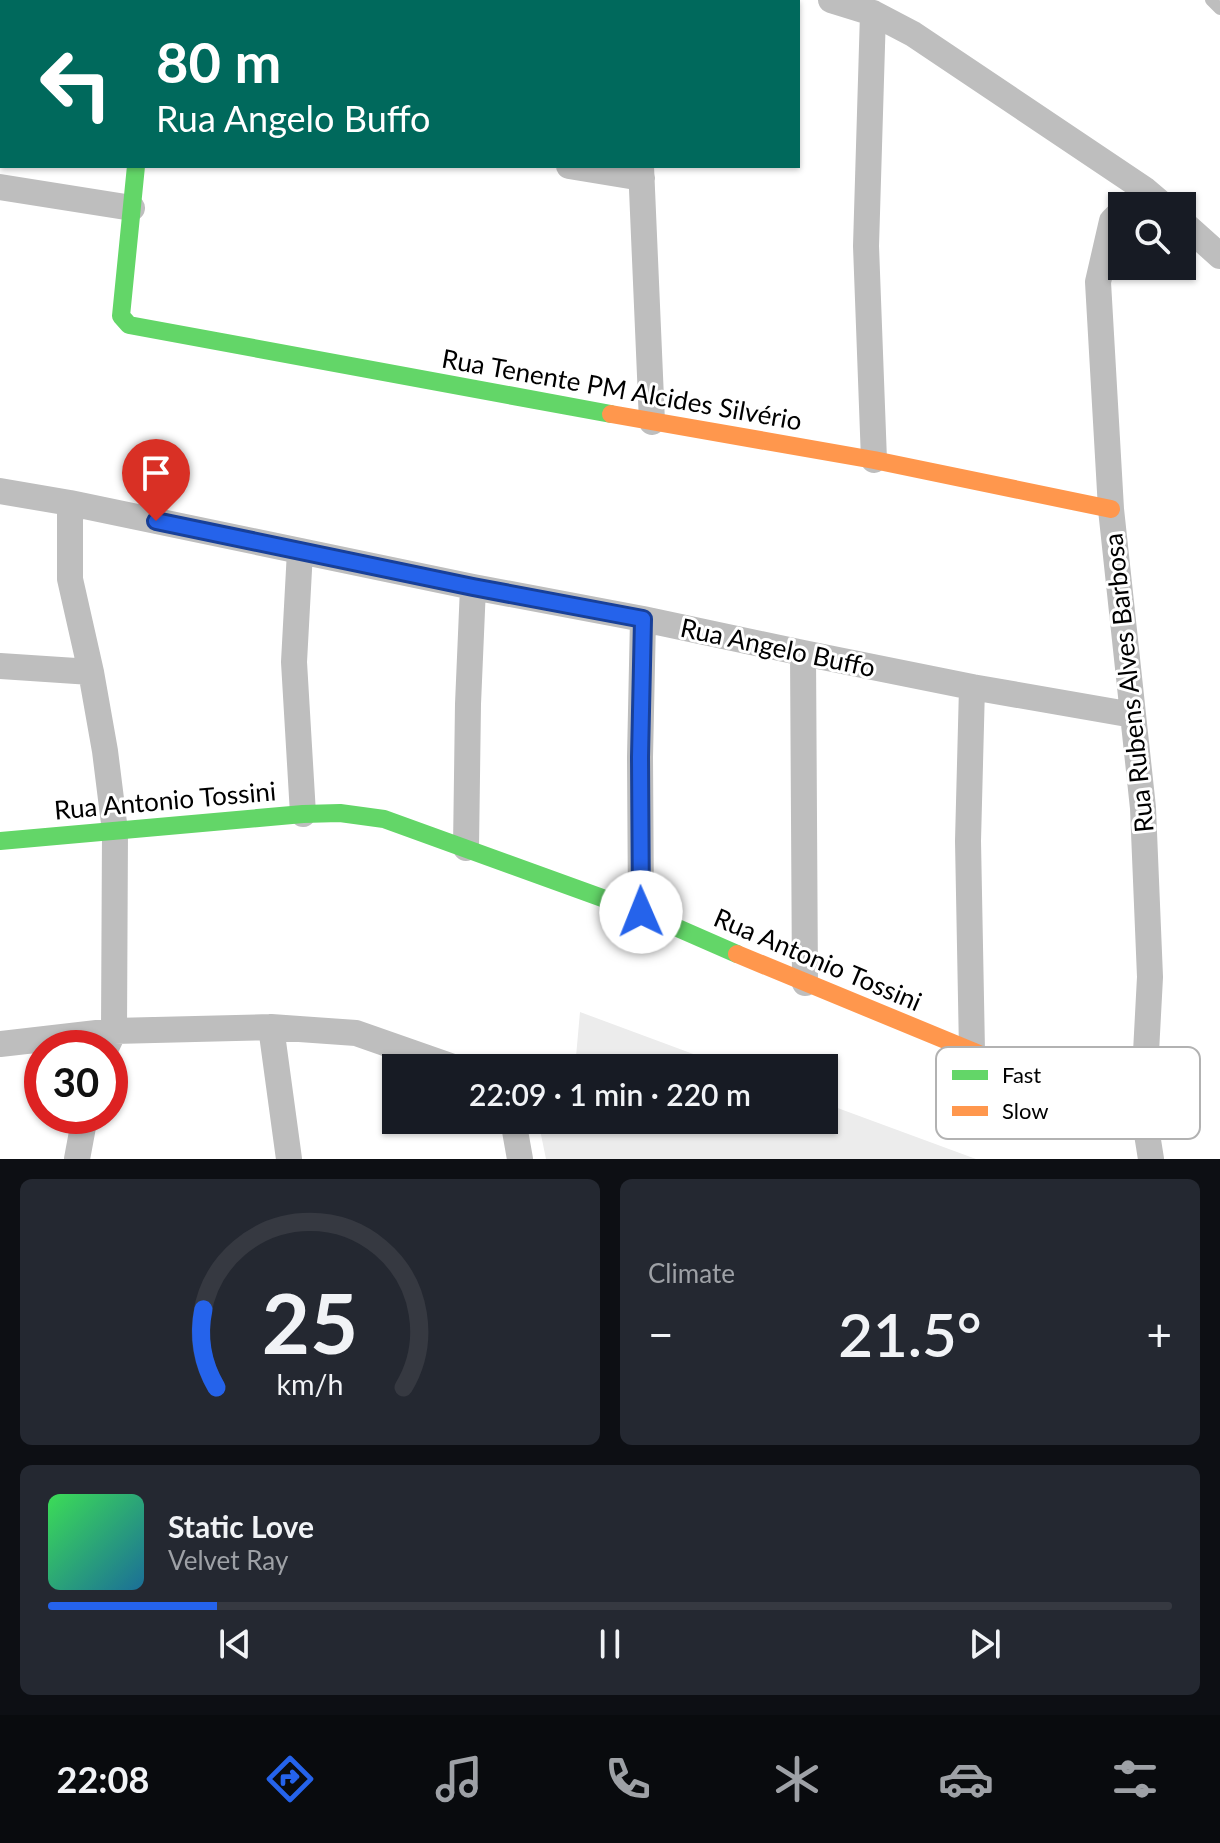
<!DOCTYPE html>
<html lang="en">
<head>
<meta charset="utf-8">
<style>
	body { margin:0; font-family:Lato,sans-serif; background:#242831; color:#f1f3f6; height:100vh; display:flex; flex-direction:column; font-size:30px; white-space:nowrap }
	* { box-sizing:border-box; margin:0 }
	p { font-size:26px; color:#9ea1a6 }
	.icon { flex:none; width:44px; height:44px; fill:none; stroke:currentColor; stroke-width:2; stroke-linecap:round; stroke-linejoin:round }
	.map { position:relative; height:1159px; overflow:hidden }
	.drawer { display:flex; flex-direction:column; gap:20px; padding:20px; background:#0d0f14; flex:1 }
	.drawer>* { flex:none }
	.top-card { position:absolute; left:0px; top:0px; width:800px; height:168px; box-shadow:0 2px 6px #0004; background:#00695c; color:#fff; overflow:hidden }
	.fabs { position:absolute; left:1108px; top:192px; display:grid; gap:16px }
	.fabs a { display:grid; place-items:center; width:88px; height:88px; border-radius:0px; background:#171b24; box-shadow:0 2px 6px #0004; font-size:40px }
	.speed { position:absolute; left:24px; top:1030px; display:flex; gap:16px; font-size:40px; font-weight:700; text-align:center }
	.speed>* { display:grid; place-content:center; width:104px; height:104px; border-radius:50%; background:#171b24; box-shadow:0 2px 6px #0004; line-height:1 }
	.speed .limit { border:12px solid #d22; background:#fff; color:#111 }
	.pin { position:absolute; display:grid; place-items:center; width:68px; height:68px; color:#fff; margin:-82px -34px; border-radius:50% 50% 50% 0; rotate:-45deg; box-shadow:0 0 8px #0007 }
	.pin .icon { rotate:45deg }
	.me { position:absolute; width:88px; margin:-44px; rotate:359deg; stroke-linejoin:round; filter:drop-shadow(0 0 6px #0008) }
	.turn { display:flex; align-items:center; gap:28px; height:168px; padding:0 24px; font-size:36px }
	.turn .icon { width:104px; height:104px; stroke-width:2.5 }
	.turn b { display:block; font-size:56px; line-height:68px }
	.big { font-size:60px; font-weight:600; line-height:1.1 }
	.drawer .card { flex:1; display:flex; flex-direction:column; justify-content:center; gap:12px; min-width:0; padding:0 28px; border-radius:12px; background:#242831 }
	.drawer .dial { align-items:center; gap:0 }
	.dial svg { height:208px; overflow:visible; fill:none; stroke:#363941; stroke-width:7; stroke-linecap:round; text-anchor:middle }
	.dial text { fill:#f1f3f6; stroke:none }
	.song { display:flex; align-items:center; gap:24px }
	.cover { width:96px; height:96px; border-radius:12px; background:linear-gradient(135deg,hsl(130 70% 55%),hsl(200 70% 35%)) }
	.played { height:8px; border-radius:4px; background:linear-gradient(90deg,#2563eb 15%,#363941 15%) }
	.keys { display:flex; justify-content:space-around; direction:ltr }
	.heat { display:flex; justify-content:space-between; align-items:center; font-size:44px; direction:ltr }
	.drawer .tiles { flex:1; display:grid; gap:20px; grid-template-columns:1fr 1fr }
	.card:last-child { grid-column:span 2 }
	.trip { position:absolute; left:382px; top:1054px; width:456px; height:80px; border-radius:0px; background:#171b24; box-shadow:0 2px 6px #0004; font-weight:600; line-height:80px; text-align:center }
	.tabs { display:flex; height:128px; justify-content:space-around; align-items:center; background:#090b0e; color:#9ea1a6 }
	.tabs .icon { width:56px; height:56px }
	.tabs .current { color:#2563eb }
	.tabs b { font-size:36px; color:#f1f3f6 }
	.map>svg:first-child { display:block }
	.green { fill:#ececec }
	.lines { fill:none; stroke-linecap:round; stroke-linejoin:round }
	.lane { stroke:#bebebe; stroke-width:12 }
	.street { stroke:#bebebe; stroke-width:26 }
	.fast { stroke:#63d668; stroke-width:18 }
	.slow { stroke:#ff974d; stroke-width:18 }
	.route-casing { stroke:#184099; stroke-width:20 }
	.route { stroke:#2563eb; stroke-width:14 }
	.labels { text-anchor:middle; dominant-baseline:central; stroke-width:6; stroke-linejoin:round; paint-order:stroke }
	.street-label { font-size:26px; fill:#000; stroke:#fff }
	.key { fill:#fff; stroke:#b2b2b2; stroke-width:2 }
	.key-label { font-size:22px; fill:#000 }
</style>
</head>
<body>
<div class="map">
<svg width="1220" height="1159" viewBox="0 0 1220 1159">
	<rect width="100%" height="100%" fill="#fff"/>
	<path class="green" d="M 580,1012 L 731,1068 L 575,1068 Z
		M 824,1103 L 976,1159 L 546,1159 L 539,1125 L 553,1120 L 824,1120 Z"/>
	<g class="lines">
		<path class="lane" d="M 1211,0 L 1220,9"/>
		<path class="street" d="M 640,0 L 640,2
			M 831,0 L 873,13 L 913,34 L 1144,189 L 1164,206
			M 150,2 L 151,0
			M 873,13 L 866,246 L 874,460
			M 569,166 L 642,178
			M 641,166 L 652,422
			M 0,187 L 132,208
			M 1122,211 L 1112,221 L 1098,282 L 1111,509 L 1143,808 L 1150,977 L 1143,1109 L 1151,1159
			M 1182,222 L 1220,256
			M 0,491 L 70,503 L 473,587 L 643,619 L 803,653 L 972,687 L 1133,715
			M 70,503 L 70,579 L 91,672 L 105,751 L 115,831 L 114,1031 L 106,1048
			M 300,551 L 294,662 L 303,814
			M 803,653 L 805,983
			M 0,666 L 91,672
			M 466,848 L 468,704 L 473,587
			M 641,912 L 640,757 L 643,619
			M 271,1027 L 289,1159
			M 0,1044 L 114,1031 L 271,1027 L 356,1033 L 456,1068
			M 972,1051 L 968,841 L 972,687
			M 511,1120 L 515,1131 L 520,1159
			M 77,1159 L 85,1116"/>
		<path class="fast" d="M 136,166 L 121,316 L 129,325 L 611,414
			M 0,841 L 303,814 L 340,813 L 384,819 L 641,912 L 737,954"/>
		<path class="slow" d="M 611,414 L 874,460 L 1111,509
			M 737,954 L 972,1051 L 1060,1090 L 1143,1109"/>
	</g>
	<g class="lines">
		<defs>
			<path id="route" d="M 156,521 L 473,587 L 643,619 L 640,757 L 641,912"/>
		</defs>
		<use href="#route" class="route-casing"/>
		<use href="#route" class="route"/>
	</g>
	<g class="labels">
		<g class="street-label">
			<text transform="translate(622 389) rotate(10)">Rua Tenente PM Alcides Silvério</text>
			<text transform="translate(778 647) rotate(12)">Rua Angelo Buffo</text>
			<text transform="translate(1128 683) rotate(-96)">Rua Rubens Alves Barbosa</text>
			<text transform="translate(165 800) rotate(-5)">Rua Antonio Tossini</text>
			<text transform="translate(818 959) rotate(23)">Rua Antonio Tossini</text>
		</g>
	</g>
	<rect x="936" y="1047" width="264" height="92" rx="12" class="key"/>
	<rect x="952" y="1070" width="36" height="10" fill="#63d668"/>
	<rect x="952" y="1106" width="36" height="10" fill="#ff974d"/>
	<g class="key-label">
		<text x="1002" y="1083">Fast</text>
		<text x="1002" y="1119">Slow</text>
	</g>
</svg>
<div class="fabs">
<a><svg class="icon" aria-label="search" viewBox="0 0 24 24"><circle cx="10" cy="10" r="6"/><path d="M15 15l6 6"/></svg></a>
</div>
<div class="speed"><div class="limit">30</div></div>
<div class="pin" style="left:156px;top:521px;background:#d93025"><svg class="icon" aria-label="arrive" viewBox="0 0 24 24"><path d="M6 21V4h12l-3 4 3 4H6"/></svg></div>
<svg class="me" style="left:641px;top:912px" viewBox="-20 -20 40 40"><circle r="19" fill="#fff"/><path d="M0-13L10 11 0 6-10 11z" fill="#2563eb"/></svg>
<div class="trip">22:09 · 1 min · 220 m</div>
<div class="top-card">
<div class="turn"><svg class="icon" aria-label="left" viewBox="0 0 24 24"><path d="M17 20v-9H6M10 6l-5 5 5 5"/></svg><div><b>80 m</b>Rua Angelo Buffo</div></div>
</div>
</div>
<section class="drawer">
<div class="tiles">
<div class="card dial"><svg viewBox="0 0 100 80">
<path d="M14 69A42 42 0 1 1 86 69"/>
<path d="M14 69A42 42 0 0 1 9 39" stroke="#2563eb"/>
<text x="50" y="56" font-size="32" font-weight="700">25</text>
<text x="50" y="72" font-size="11">km/h</text>
</svg></div>
<div class="card"><p>Climate</p>
<div class="heat"><a>−</a><b class="big">21.5°</b><a>+</a></div>
</div>
<div class="card">
<div class="song"><i class="cover"></i><div><b>Static Love</b><p>Velvet Ray</p></div></div>
<div class="played"></div>
<div class="keys"><svg class="icon" aria-label="previous" viewBox="0 0 24 24"><path d="M18 5L8 12l10 7zM5 5v14"/></svg><svg class="icon" aria-label="pause" viewBox="0 0 24 24"><path d="M8 5v14M16 5v14"/></svg><svg class="icon" aria-label="next" viewBox="0 0 24 24"><path d="M6 5l10 7-10 7zM19 5v14"/></svg></div>
</div>
</div>
</section>
<nav class="tabs">
<b>22:08</b>
<svg class="icon current" aria-label="directions" viewBox="0 0 24 24"><path d="M12 3l9 9-9 9-9-9zM9 14v-3h6M13 9l2 2-2 2"/></svg>
<svg class="icon" aria-label="music" viewBox="0 0 24 24"><path d="M9 18V5l10-2v13"/><circle cx="6" cy="18" r="3"/><circle cx="16" cy="16" r="3"/></svg>
<svg class="icon" aria-label="phone" viewBox="0 0 24 24"><path d="M5 4h4l2 5-3 2q2 4 5 5l2-3 5 2v4C11 20 4 13 5 4z"/></svg>
<svg class="icon" aria-label="climate" viewBox="0 0 24 24"><path d="M12 3v18M4 7l16 10M4 17L20 7"/></svg>
<svg class="icon" aria-label="car" viewBox="0 0 24 24"><path d="M5 17H2v-5l4-1 3-4h7l3 4 3 1v5h-3M9 17h6M6 11h13"/><circle cx="7" cy="17" r="2"/><circle cx="17" cy="17" r="2"/></svg>
<svg class="icon" aria-label="filters" viewBox="0 0 24 24"><path d="M4 7h16M4 17h16"/><circle cx="9" cy="7" r="2"/><circle cx="15" cy="17" r="2"/></svg>
</nav>
</body>
</html>
